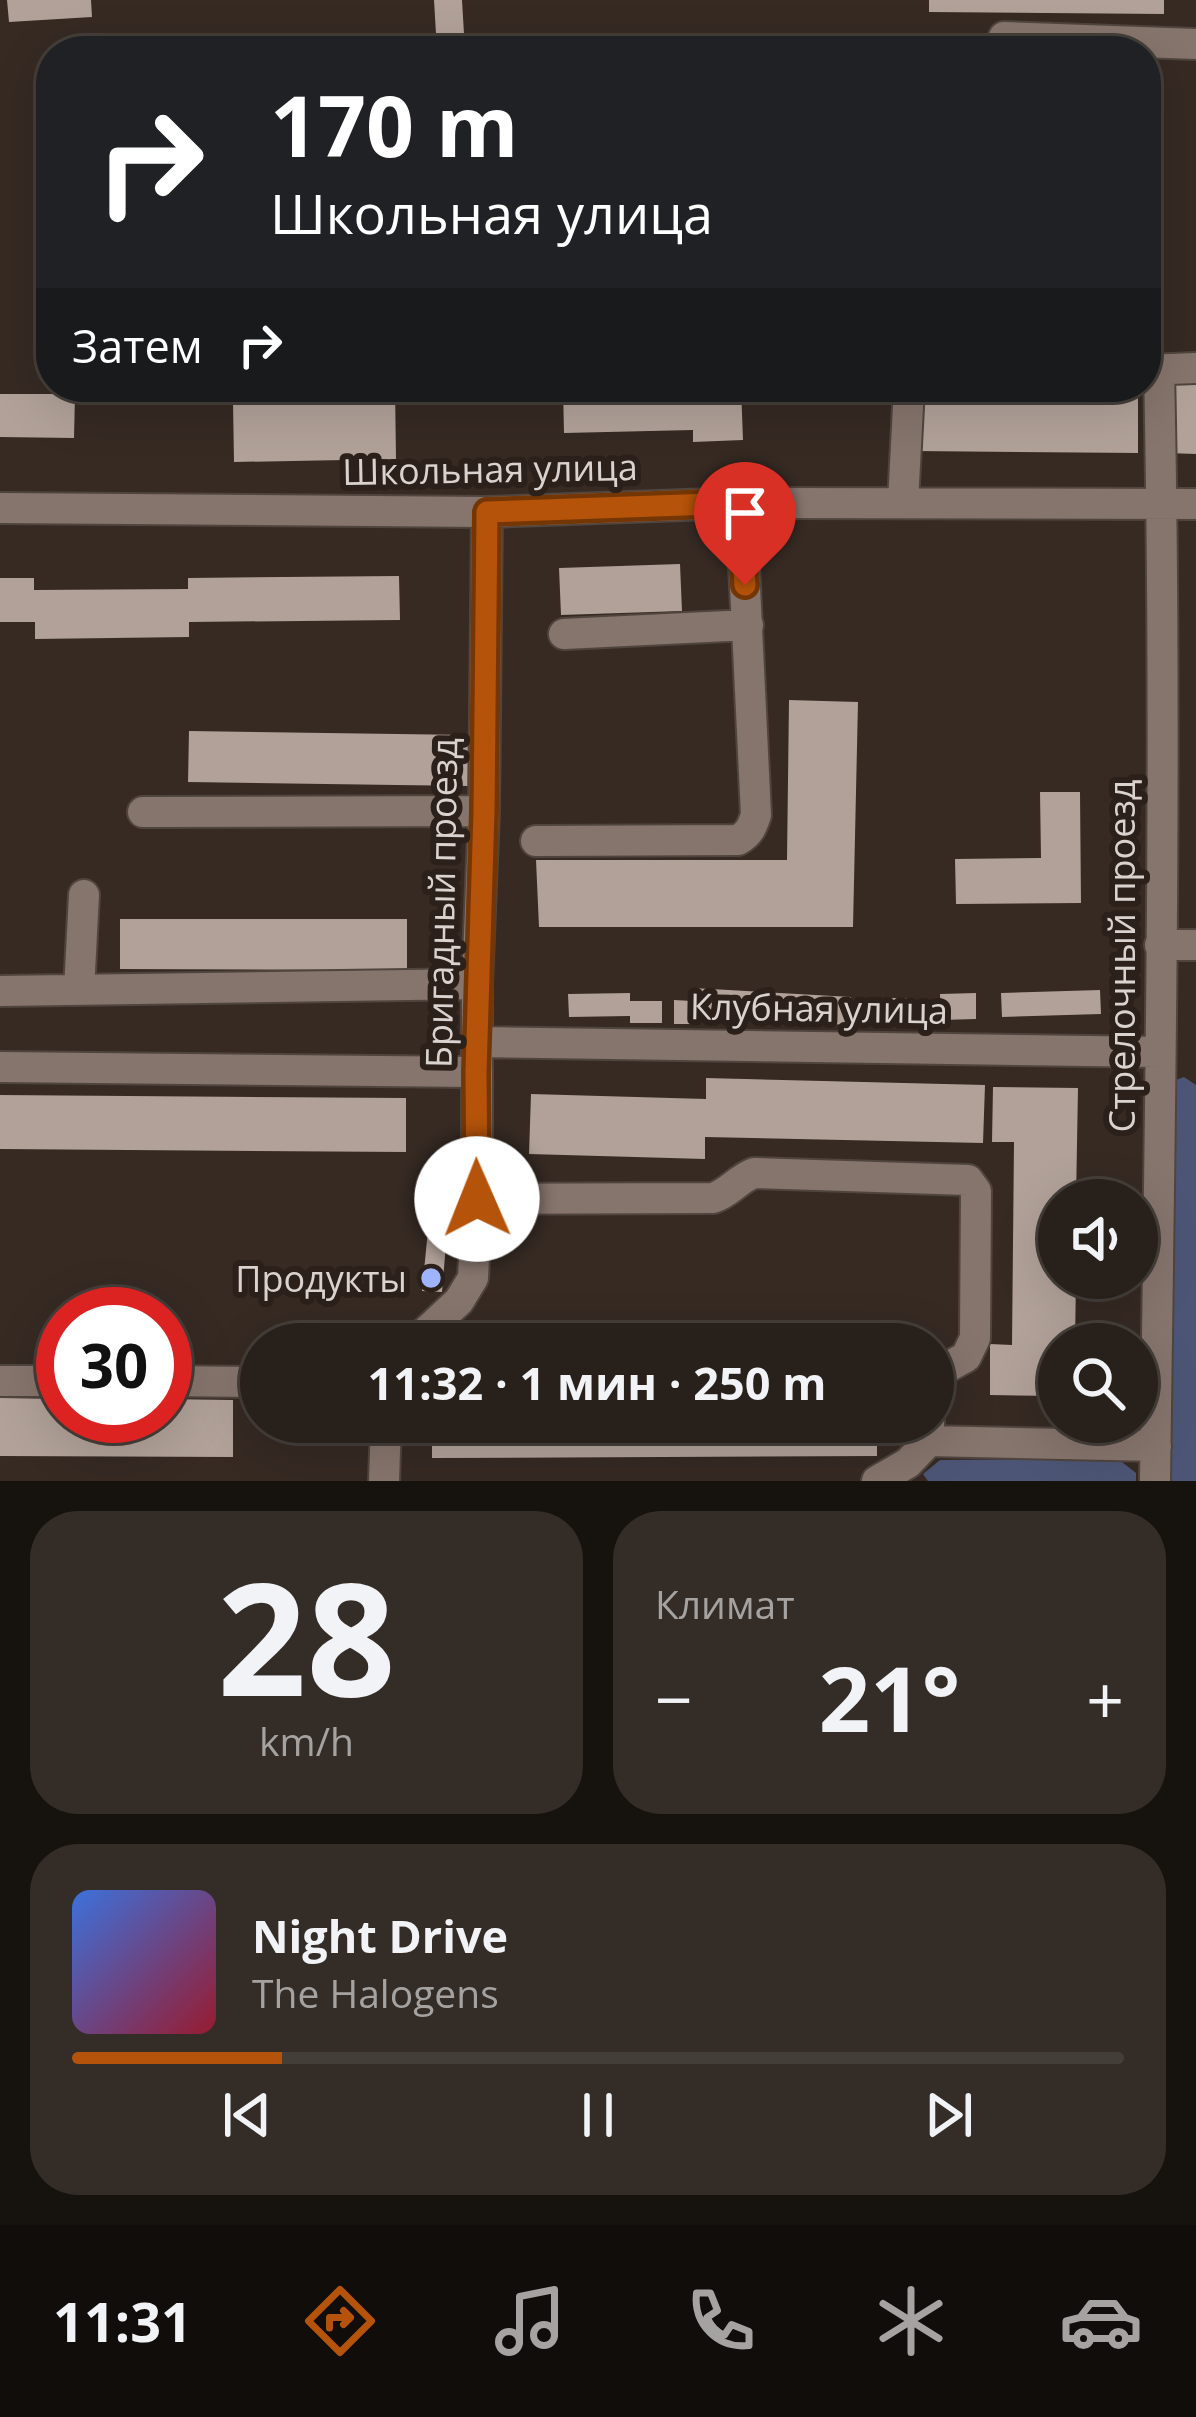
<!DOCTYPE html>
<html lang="ru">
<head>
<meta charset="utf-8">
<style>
	body { margin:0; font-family:"Open Sans",sans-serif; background:#342d27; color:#f1f3f6; height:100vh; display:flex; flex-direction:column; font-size:45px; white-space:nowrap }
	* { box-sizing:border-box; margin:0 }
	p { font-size:39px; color:#a5a3a2 }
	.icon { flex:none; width:66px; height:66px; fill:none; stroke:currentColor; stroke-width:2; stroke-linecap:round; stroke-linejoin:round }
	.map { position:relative; height:1481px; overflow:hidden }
	.drawer { display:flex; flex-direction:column; gap:30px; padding:30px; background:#16120e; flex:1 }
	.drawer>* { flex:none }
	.top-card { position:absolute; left:36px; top:36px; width:1125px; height:366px; border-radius:48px; box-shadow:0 12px 48px #0002,0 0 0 3px #443e39; background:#202124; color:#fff; overflow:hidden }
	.controls { position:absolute; left:1038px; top:1179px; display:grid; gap:24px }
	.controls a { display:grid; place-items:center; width:120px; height:120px; border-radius:50%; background:#28201a; box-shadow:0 12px 48px #0002,0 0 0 3px #443e39; font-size:60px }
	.speed { position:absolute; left:36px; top:1287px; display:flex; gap:24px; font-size:60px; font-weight:700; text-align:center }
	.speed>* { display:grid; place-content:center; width:156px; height:156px; border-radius:50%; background:#28201a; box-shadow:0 12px 48px #0002,0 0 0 3px #443e39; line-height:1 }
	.speed .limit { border:18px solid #d22; background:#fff; color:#111 }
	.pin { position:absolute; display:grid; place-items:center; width:102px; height:102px; color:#fff; margin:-123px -51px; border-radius:50% 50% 50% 0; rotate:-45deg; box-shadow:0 0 12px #0007 }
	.pin .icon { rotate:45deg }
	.me { position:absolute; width:132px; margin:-66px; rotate:359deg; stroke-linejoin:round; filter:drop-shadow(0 0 9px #0008) }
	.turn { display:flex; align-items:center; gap:42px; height:252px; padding:0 36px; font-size:54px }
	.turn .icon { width:156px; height:156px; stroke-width:2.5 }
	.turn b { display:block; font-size:84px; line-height:102px }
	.then { display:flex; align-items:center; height:114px; padding:0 36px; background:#0003; gap:24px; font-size:45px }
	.big { font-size:90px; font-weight:700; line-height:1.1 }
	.drawer .tile { flex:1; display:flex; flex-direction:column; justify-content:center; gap:18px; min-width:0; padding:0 42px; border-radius:48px; background:#342d27 }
	.drawer .dial { align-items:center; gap:0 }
	.dial b { font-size:156px; line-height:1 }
	.song { display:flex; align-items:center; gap:36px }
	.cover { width:144px; height:144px; border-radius:18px; background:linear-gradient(135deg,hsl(220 70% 55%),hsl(350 70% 35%)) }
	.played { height:12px; border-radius:6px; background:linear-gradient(90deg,#b45309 20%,#443e39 20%) }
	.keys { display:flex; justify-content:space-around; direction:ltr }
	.heat { display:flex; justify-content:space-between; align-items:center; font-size:66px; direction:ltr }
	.drawer .tiles { flex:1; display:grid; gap:30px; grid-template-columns:1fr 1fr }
	.tile:last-child { grid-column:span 2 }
	.trip { position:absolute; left:240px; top:1323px; width:714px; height:120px; border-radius:60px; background:#28201a; box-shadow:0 12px 48px #0002,0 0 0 3px #443e39; font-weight:700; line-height:120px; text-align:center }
	.tabs { display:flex; height:192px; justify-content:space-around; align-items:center; background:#100d0a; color:#a5a3a2 }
	.tabs .icon { width:84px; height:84px }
	.tabs .selected { color:#b45309 }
	.tabs b { font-size:54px; color:#f1f3f6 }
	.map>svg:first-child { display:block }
	.forest { fill:#4d5576 }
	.building { fill:#b1a199 }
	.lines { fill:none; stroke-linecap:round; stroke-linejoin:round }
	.minor-casing { stroke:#50453e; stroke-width:34 }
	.minor { stroke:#86756d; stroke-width:30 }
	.route-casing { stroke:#753606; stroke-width:30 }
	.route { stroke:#b45309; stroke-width:21 }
	.poi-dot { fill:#a0b3fd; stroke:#2c201a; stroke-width:4.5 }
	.labels { text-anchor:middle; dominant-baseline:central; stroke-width:12; stroke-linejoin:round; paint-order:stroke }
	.street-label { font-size:36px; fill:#dad2ce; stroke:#2c201a }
	.poi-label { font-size:36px; fill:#dad2ce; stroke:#2c201a; text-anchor:end }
</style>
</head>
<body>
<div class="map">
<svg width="1196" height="1481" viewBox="0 0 1196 1481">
	<rect width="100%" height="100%" fill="#362a23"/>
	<path class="forest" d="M 1184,1077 L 1196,1085 L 1196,1481 L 1167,1481 L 1173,1081 Z
		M 1118,1459 L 1136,1473 L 1136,1481 L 928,1481 L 923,1474 L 940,1460 Z"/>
	<path class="building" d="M 7,0 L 91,0 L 92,17 L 9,22 Z
		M 434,0 L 462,0 L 465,51 L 437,51 Z
		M 929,0 L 1164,0 L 1164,14 L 929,12 Z
		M 1167,379 L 1196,379 L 1196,454 L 1167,453 Z
		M 333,387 L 395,387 L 396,459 L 234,462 L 233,402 L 334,400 Z
		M 563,387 L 741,387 L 743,440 L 693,442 L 693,430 L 564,433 Z
		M 915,392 L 1138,394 L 1138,453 L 914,451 Z
		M 0,394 L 75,394 L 74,438 L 0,437 Z
		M 680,564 L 682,611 L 561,615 L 559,568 Z
		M 399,576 L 400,620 L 189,622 L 189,637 L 35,639 L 35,622 L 0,622 L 0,578 L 34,578 L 34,590 L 188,589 L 188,578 Z
		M 789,700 L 858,702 L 853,927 L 539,927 L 536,860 L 787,860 Z
		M 189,731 L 469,735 L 468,786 L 188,782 Z
		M 1040,792 L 1080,792 L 1081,903 L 956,904 L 955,859 L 1041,858 Z
		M 120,919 L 407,919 L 407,970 L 120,969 Z
		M 693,988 L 851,997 L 849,1025 L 691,1016 L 691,1024 L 674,1024 L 674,1000 L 692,1001 Z
		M 1100,990 L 1101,1014 L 1002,1017 L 1001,993 Z
		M 630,993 L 630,1001 L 662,1001 L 662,1023 L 630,1023 L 630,1016 L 569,1017 L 568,994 Z
		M 976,993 L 976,1019 L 941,1020 L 940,994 Z
		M 863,998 L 913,998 L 913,1022 L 864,1022 Z
		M 706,1078 L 985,1085 L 983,1143 L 705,1137 L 705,1159 L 529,1154 L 531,1094 L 706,1099 Z
		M 993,1087 L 1078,1088 L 1076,1200 L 1059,1200 L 1059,1278 L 1076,1278 L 1075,1344 L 1059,1344 L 1059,1396 L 990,1395 L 990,1344 L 1012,1345 L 1014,1142 L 992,1142 Z
		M 0,1095 L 406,1098 L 406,1152 L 0,1149 Z
		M 428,1230 L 447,1232 L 442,1292 L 422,1291 Z
		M 0,1398 L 63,1399 L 63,1416 L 165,1416 L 165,1399 L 233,1400 L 233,1457 L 0,1456 Z
		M 432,1422 L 877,1422 L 877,1456 L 432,1458 Z"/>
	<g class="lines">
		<defs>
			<path id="minor" d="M 1004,37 L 1196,44
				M 1146,370 L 1196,368
				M 903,503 L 909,387
				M 0,508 L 487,512 L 741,503 L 1196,504
				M 564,634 L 748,625
				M 143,812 L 484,811
				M 536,841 L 738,840 C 749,834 752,827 756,815 L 741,503
				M 1160,945 L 1196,945
				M 79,990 L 84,895
				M 0,991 L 477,984
				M 477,1042 L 1159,1052
				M 0,1067 L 476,1072
				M 477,1199 L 713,1198 C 729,1193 738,1179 754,1173 L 968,1180 L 976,1191 L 975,1338 L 966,1357 L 933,1375
				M 413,1344 L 459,1301 L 473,1278 L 477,1199 L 477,984 L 484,811 L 487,512
				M 0,1381 L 63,1381
				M 165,1381 L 261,1382
				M 929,1422 L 929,1441 L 1156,1446
				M 384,1481 L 386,1422
				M 877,1481 L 908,1463 L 929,1441
				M 1155,1481 C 1160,1111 1167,740 1159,370"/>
		</defs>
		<use href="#minor" class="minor-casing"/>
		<use href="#minor" class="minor"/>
	</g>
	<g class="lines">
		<defs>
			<path id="route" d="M 477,1199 L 476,1072 L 484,811 L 487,512 L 740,503 L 745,585"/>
		</defs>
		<use href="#route" class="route-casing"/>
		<use href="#route" class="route"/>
	</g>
	<circle class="poi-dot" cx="431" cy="1278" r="12"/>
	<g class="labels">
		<g class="street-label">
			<text transform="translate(490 469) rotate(-1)">Школьная улица</text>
			<text transform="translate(441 903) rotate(-89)">Бригадный проезд</text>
			<text transform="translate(1121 956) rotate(-90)">Стрелочный проезд</text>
			<text transform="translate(819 1008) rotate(1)">Клубная улица</text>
		</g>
		<g class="poi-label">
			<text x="407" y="1278">Продукты</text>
		</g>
	</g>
</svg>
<div class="controls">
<a><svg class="icon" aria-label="sound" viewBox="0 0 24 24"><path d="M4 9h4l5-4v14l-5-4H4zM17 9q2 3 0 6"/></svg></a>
<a><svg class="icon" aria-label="search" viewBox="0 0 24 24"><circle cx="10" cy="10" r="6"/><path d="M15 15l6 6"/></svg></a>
</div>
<div class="speed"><div class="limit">30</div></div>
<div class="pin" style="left:745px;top:585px;background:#d93025"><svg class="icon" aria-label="arrive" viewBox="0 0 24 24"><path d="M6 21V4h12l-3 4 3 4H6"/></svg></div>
<svg class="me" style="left:477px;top:1199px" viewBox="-20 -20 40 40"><circle r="19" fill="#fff"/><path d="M0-13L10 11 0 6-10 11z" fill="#b45309"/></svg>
<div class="trip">11:32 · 1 мин · 250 m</div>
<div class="top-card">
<div class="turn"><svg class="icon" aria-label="right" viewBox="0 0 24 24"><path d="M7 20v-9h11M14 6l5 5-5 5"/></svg><div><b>170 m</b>Школьная улица</div></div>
<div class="then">Затем<svg class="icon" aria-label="right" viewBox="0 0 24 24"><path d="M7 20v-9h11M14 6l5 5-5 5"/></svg></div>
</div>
</div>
<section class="drawer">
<div class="tiles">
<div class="tile dial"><b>28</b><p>km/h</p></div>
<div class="tile"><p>Климат</p>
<div class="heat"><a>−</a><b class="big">21°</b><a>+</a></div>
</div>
<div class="tile">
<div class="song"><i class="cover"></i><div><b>Night Drive</b><p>The Halogens</p></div></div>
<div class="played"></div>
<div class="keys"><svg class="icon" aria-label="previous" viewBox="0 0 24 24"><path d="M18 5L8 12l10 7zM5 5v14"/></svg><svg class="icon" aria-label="pause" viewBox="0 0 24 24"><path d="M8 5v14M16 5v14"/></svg><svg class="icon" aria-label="next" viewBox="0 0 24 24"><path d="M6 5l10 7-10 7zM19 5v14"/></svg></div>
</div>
</div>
</section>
<nav class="tabs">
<b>11:31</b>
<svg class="icon selected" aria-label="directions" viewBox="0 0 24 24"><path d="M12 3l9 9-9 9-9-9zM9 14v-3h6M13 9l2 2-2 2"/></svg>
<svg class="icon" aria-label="music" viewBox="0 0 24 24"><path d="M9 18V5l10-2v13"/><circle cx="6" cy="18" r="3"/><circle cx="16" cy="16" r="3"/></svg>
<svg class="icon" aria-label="phone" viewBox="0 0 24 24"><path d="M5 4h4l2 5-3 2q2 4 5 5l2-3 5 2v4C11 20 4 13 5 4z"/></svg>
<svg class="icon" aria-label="climate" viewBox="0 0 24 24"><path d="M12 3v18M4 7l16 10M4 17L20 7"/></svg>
<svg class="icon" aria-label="car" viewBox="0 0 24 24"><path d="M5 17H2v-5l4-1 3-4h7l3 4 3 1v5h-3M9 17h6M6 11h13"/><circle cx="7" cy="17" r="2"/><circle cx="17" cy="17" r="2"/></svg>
</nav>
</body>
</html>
